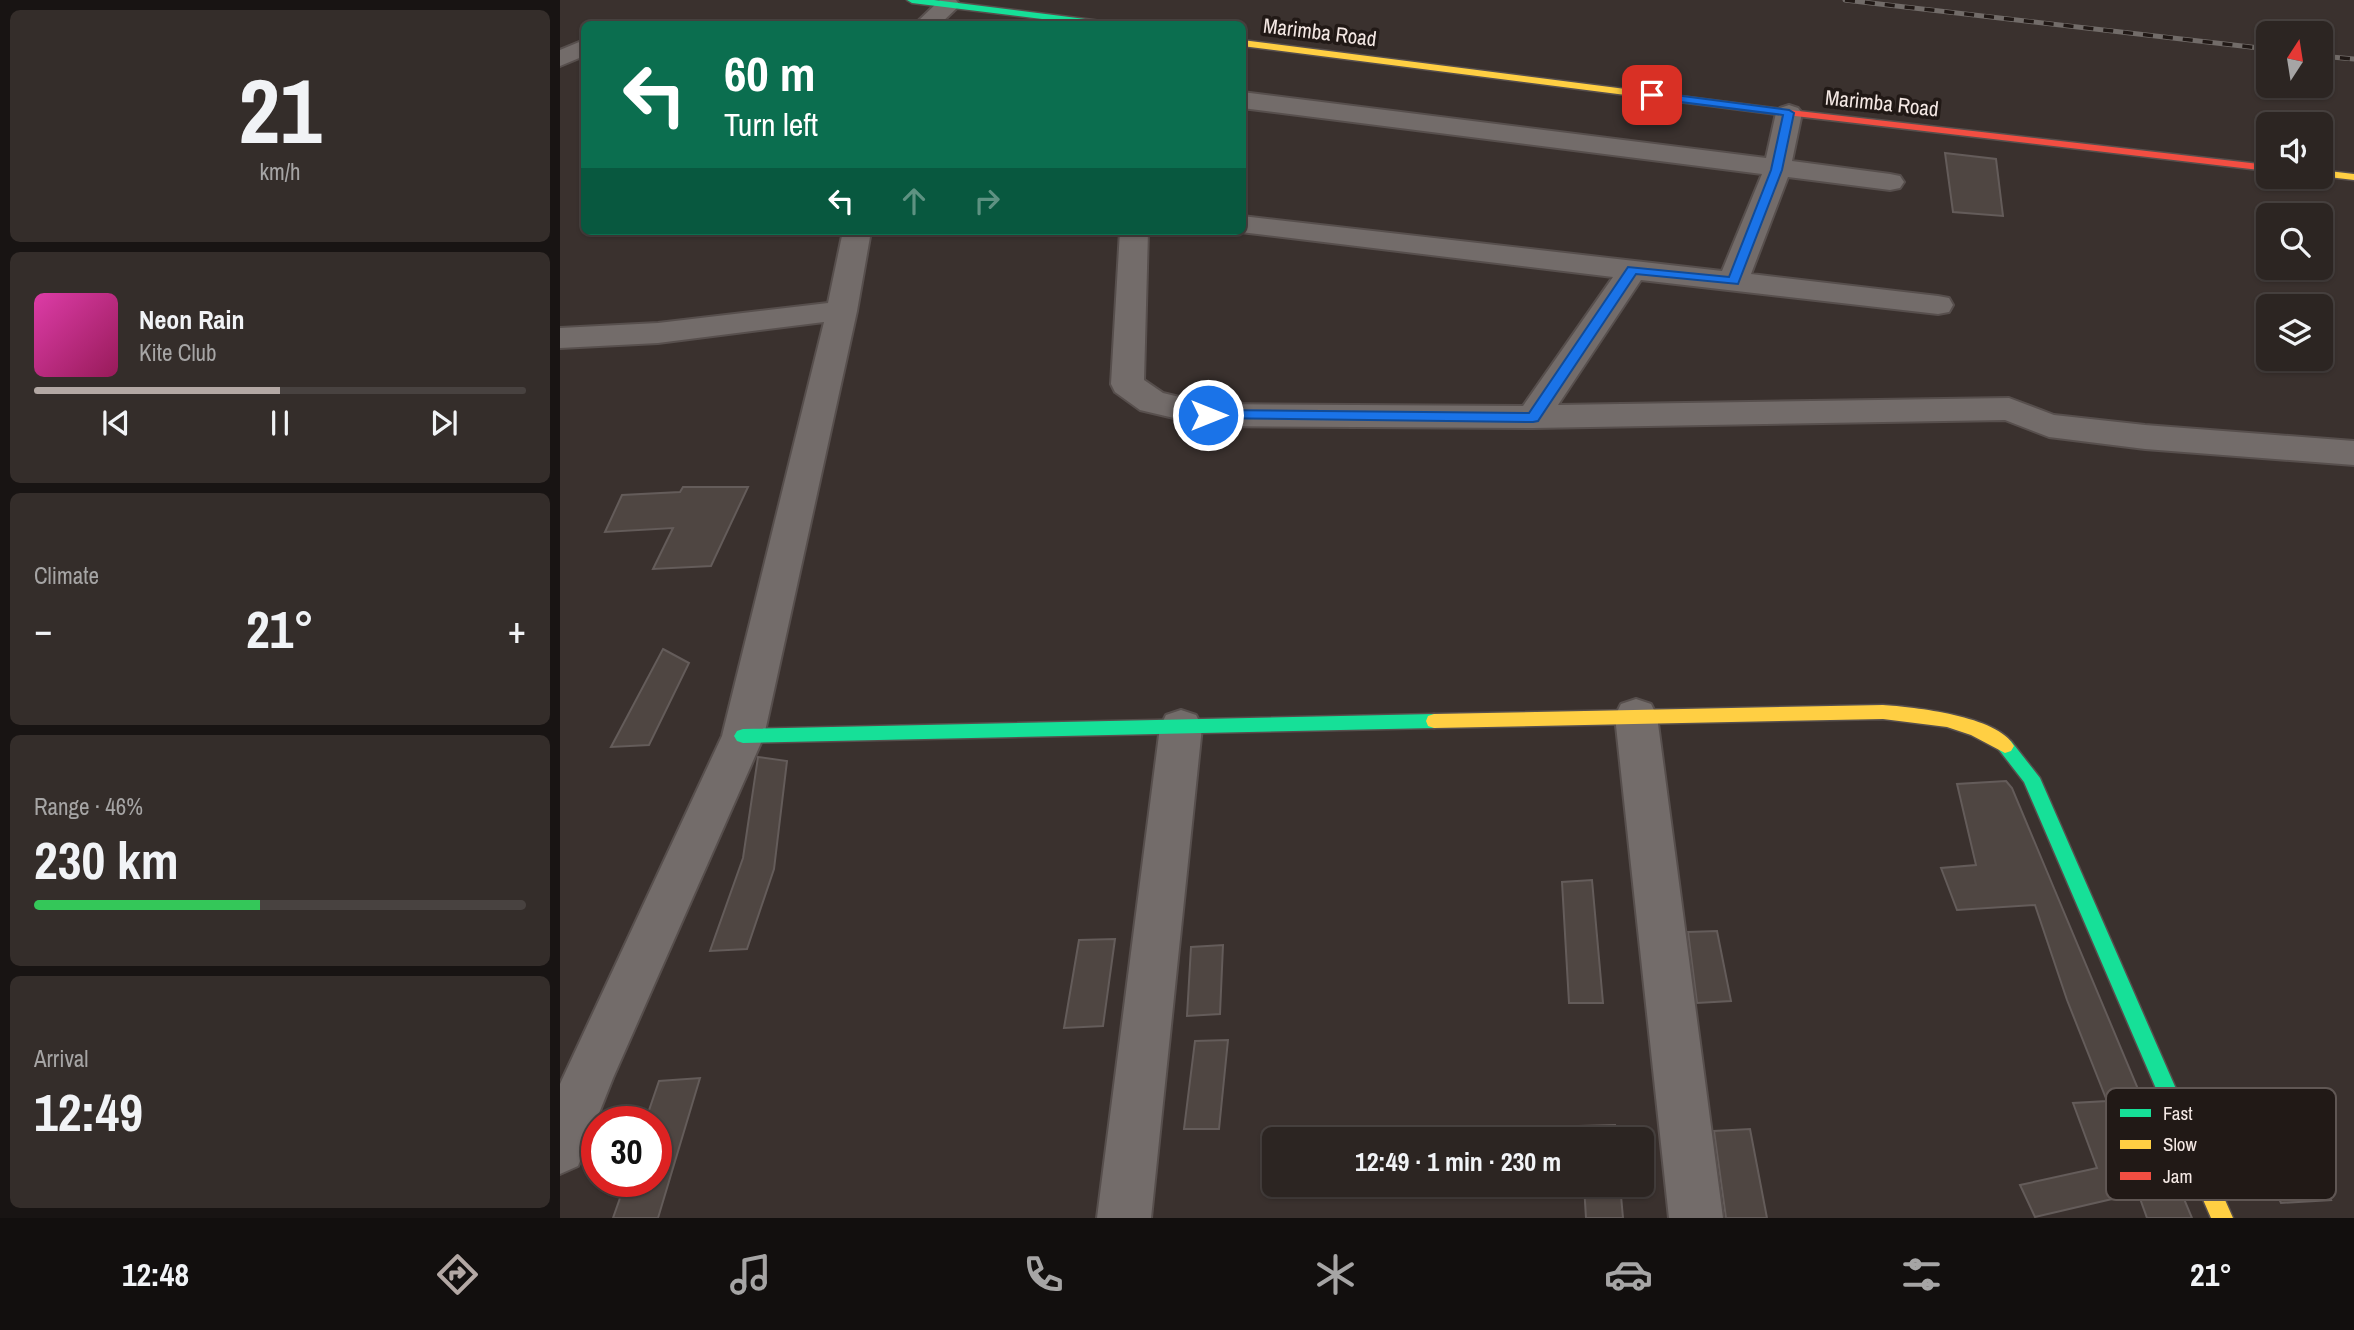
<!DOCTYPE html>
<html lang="en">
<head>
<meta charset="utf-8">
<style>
	body { margin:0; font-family:"Archivo Narrow",sans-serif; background:#342d2a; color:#f1f3f6; height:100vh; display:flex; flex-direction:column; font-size:26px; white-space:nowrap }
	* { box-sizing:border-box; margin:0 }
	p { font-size:23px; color:#a6a5a5 }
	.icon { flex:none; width:38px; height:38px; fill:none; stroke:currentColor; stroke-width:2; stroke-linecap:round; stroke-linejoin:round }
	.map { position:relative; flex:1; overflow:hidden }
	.sheet { display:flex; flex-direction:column; gap:10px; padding:10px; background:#181413; width:560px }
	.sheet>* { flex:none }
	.guide { position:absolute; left:21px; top:21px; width:665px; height:214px; border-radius:10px; box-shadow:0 2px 5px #0004,0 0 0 2px #484240; background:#0b6e4f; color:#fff; overflow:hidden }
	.needle { width:46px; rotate:12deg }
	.buttons { position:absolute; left:1696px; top:21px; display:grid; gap:14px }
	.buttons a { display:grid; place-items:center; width:77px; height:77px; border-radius:10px; background:#2c2522; box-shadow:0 2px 5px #0004,0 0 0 2px #484240; font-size:35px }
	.speed { position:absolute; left:21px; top:1106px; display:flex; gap:14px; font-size:35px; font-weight:700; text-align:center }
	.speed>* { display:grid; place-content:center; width:91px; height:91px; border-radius:50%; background:#2c2522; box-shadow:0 2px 5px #0004,0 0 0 2px #484240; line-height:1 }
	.speed .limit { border:10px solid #d22; background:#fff; color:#111 }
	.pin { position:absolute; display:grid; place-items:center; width:60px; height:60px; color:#fff; margin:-30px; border-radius:14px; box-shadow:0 4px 10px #0006 }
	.me { position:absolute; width:77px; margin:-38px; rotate:90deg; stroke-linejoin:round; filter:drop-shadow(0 0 5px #0008) }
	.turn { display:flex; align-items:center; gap:24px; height:147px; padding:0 28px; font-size:32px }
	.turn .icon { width:91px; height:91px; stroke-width:2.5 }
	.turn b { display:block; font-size:49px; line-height:60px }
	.lanes { display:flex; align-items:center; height:66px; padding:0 28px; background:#0003; justify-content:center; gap:35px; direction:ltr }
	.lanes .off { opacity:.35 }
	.big { font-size:52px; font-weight:800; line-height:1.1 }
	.sheet .tile { flex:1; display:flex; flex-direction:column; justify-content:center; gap:10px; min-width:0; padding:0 24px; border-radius:10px; background:#342d2a }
	.sheet .dial { align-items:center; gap:0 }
	.dial b { font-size:91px; line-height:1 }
	.song { display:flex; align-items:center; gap:21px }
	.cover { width:84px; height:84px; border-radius:10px; background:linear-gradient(135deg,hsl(320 70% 55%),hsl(330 70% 35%)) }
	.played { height:7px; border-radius:4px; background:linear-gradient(90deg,#b3a8a4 50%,#484240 50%) }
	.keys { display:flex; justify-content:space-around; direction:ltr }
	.heat { display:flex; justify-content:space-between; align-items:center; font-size:38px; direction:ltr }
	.charge { height:10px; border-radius:5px; background:linear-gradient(90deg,#34c759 46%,#484240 0) }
	.trip { position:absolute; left:702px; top:1127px; width:392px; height:70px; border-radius:10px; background:#2c2522; box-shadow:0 2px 5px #0004,0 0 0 2px #484240; font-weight:800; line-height:70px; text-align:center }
	.tab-bar { display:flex; height:112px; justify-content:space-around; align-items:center; background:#120f0e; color:#a6a5a5 }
	.tab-bar .icon { width:49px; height:49px }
	.tab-bar .on { color:#b3a8a4 }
	.tab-bar b { font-size:32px; color:#f1f3f6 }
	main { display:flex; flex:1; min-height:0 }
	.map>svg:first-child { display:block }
	.building { fill:#4f4642; stroke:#645c5a; stroke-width:2 }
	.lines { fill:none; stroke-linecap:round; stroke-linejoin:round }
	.street-casing { stroke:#574f4d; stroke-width:4 }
	.fast-casing { stroke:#574f4d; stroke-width:3 }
	.slow-casing { stroke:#574f4d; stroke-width:3 }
	.jam-casing { stroke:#574f4d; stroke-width:3 }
	.street { fill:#736c6a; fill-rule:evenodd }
	.fast { fill:#16e098; fill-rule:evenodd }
	.slow { fill:#ffcf43; fill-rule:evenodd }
	.jam { fill:#f24e42; fill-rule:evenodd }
	.rail-casing { stroke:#726c69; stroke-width:5 }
	.rail { stroke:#211916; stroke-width:3.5; stroke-dasharray:10; stroke-linecap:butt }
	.route { fill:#1a73e8; stroke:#114b97; stroke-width:2 }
	.labels { text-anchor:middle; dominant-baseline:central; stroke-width:7; stroke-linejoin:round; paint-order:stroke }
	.far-street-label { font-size:21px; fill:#f4e8e4; stroke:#211916 }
	.key { fill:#211916; stroke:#605754; stroke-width:2 }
	.key-label { font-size:19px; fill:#f4e8e4 }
</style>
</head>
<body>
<main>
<section class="sheet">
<div class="tile dial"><b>21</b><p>km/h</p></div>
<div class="tile">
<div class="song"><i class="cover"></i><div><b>Neon Rain</b><p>Kite Club</p></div></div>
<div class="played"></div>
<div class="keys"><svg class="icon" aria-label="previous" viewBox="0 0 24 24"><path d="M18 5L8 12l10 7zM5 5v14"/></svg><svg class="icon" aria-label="pause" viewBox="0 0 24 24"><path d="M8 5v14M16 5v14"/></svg><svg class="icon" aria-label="next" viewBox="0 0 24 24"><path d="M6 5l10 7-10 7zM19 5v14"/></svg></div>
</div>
<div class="tile"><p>Climate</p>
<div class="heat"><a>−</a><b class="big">21°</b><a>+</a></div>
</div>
<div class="tile"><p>Range · 46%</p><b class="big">230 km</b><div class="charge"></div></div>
<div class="tile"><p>Arrival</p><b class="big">12:49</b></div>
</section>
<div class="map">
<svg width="1794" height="1218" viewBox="0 0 1794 1218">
	<rect width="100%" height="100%" fill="#3a312e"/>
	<path class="building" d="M 1385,153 L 1436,159 L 1443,216 L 1393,212 Z
		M 123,487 L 188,487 L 151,566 L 93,569 L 113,528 L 45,532 L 62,495 L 120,492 Z
		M 103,649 L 129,663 L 89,745 L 51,747 Z
		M 198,757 L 227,761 L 214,869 L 187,949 L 150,951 L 183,858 Z
		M 1446,781 L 1452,788 L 1632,1218 L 1587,1218 L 1578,1193 L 1475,1217 L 1460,1185 L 1537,1168 L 1513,1103 L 1547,1101 L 1507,1000 L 1475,905 L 1397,910 L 1381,868 L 1416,865 L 1397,784 Z
		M 1032,880 L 1043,1003 L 1009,1003 L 1002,882 Z
		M 1157,931 L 1171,1001 L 1137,1003 L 1128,932 Z
		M 555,939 L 543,1026 L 504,1028 L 519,940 Z
		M 663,945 L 660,1014 L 627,1016 L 631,947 Z
		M 668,1040 L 659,1129 L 624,1129 L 635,1041 Z
		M 140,1078 L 98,1218 L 53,1218 L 66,1181 L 96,1181 L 96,1122 L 85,1122 L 99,1081 Z
		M 1730,1116 L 1771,1200 L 1721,1203 L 1691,1138 Z
		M 1055,1125 L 1056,1139 L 1020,1139 L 1019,1126 Z
		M 1190,1129 L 1207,1218 L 1166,1218 L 1154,1131 Z
		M 1024,1185 L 1060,1185 L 1063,1218 L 1026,1218 Z"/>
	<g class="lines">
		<defs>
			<path id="street" d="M 380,0 L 396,0 L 400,5 L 380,24 L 355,24 Z
				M 24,40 L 24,56 L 0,66 L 0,50 Z
				M 682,92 L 1206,158 L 1216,113 L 1220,108 L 1229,105 L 1238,108 L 1242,113 L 1232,161 L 1330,174 L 1340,176 L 1344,182 L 1340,188 L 1330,190 L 1228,177 L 1191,274 L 1378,296 L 1389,298 L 1393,305 L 1389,312 L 1378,314 L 1081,280 L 998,405 L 1449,398 L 1494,415 L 1585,425 L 1794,441 L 1794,465 L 1585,449 L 1489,437 L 1445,420 L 973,428 L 648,426 L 580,410 L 555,392 L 551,384 L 560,231 L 588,231 L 584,380 L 603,393 L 648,404 L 963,406 L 1053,277 L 672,231 L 682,231 L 682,216 L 1162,271 L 1202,174 L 682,108 Z
				M 283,231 L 311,231 L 297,311 L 204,736 L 53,1078 L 18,1166 L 0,1174 L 0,1084 L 162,736 L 264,322 L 98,343 L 0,348 L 0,328 L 98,323 L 268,303 Z
				M 1076,699 L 1091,704 L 1097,716 L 1163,1218 L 1109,1218 L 1055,716 L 1061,704 Z
				M 621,710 L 636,715 L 642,727 L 591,1218 L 537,1218 L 600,727 L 606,715 Z"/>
			<path id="fast" d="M 347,0 L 374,0 L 541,21 L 546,24 L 522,24 L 352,3 Z
				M 874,714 L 880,716 L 882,721 L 880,726 L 874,728 L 183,743 L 177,741 L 174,736 L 177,731 L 183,729 Z
				M 1445,739 L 1451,741 L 1480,778 L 1627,1114 L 1631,1121 L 1627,1128 L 1620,1132 L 1613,1128 L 1464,782 L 1436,746 L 1439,741 Z"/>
			<path id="slow" d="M 682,40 L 1221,109 L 1226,112 L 1221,115 L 682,46 Z
				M 1760,170 L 1794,174 L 1794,180 L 1760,176 Z
				M 1323,705 C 1353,707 1439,716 1454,746 L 1451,751 L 1445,753 L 1411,735 L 1387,727 L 1323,719 L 874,728 L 868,726 L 866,721 L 868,716 L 874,714 Z
				M 1620,1110 L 1627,1114 L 1673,1218 L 1651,1218 L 1609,1121 L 1613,1114 Z"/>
			<path id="jam" d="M 1221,109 L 1708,165 L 1708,171 L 1217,114 L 1217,110 Z"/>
		</defs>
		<use href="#street" class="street-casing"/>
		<use href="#fast" class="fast-casing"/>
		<use href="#slow" class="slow-casing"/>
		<use href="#jam" class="jam-casing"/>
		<use href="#street" class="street"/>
		<use href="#fast" class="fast"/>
		<use href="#slow" class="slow"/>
		<use href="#jam" class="jam"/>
		<defs>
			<path id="rail" d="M 1285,0 L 1708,49
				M 1760,56 L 1794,59"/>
		</defs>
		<use href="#rail" class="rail-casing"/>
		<use href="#rail" class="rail"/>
	</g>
	<path class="route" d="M 1092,92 L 1229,110 L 1234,113 L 1222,170 L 1178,284 L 1076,274 L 978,421 L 973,422 L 643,418 L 643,411 L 648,410 L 969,413 L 1068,267 L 1169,277 L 1211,170 L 1223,115 L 1089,98 L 1089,93 Z"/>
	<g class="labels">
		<g class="far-street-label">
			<text transform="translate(760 32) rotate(7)">Marimba Road</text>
			<text transform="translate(1322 103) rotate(6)">Marimba Road</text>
		</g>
	</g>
	<rect x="1546" y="1088" width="230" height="112" rx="10" class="key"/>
	<rect x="1560" y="1109" width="31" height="8" fill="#16e098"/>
	<rect x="1560" y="1140" width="31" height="9" fill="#ffcf43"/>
	<rect x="1560" y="1172" width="31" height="8" fill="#f24e42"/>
	<g class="key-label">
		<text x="1603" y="1120">Fast</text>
		<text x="1603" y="1151">Slow</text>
		<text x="1603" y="1183">Jam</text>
	</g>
</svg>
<div class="buttons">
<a><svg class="needle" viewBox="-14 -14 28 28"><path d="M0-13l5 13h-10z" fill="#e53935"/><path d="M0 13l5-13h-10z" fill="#a6a5a5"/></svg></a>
<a><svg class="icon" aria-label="sound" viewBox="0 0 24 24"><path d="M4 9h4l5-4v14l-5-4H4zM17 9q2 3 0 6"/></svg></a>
<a><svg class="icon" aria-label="search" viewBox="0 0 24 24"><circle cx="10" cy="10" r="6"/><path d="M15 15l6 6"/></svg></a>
<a><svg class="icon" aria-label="layers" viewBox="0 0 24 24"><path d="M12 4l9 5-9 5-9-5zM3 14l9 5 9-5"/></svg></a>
</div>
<div class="speed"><div class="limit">30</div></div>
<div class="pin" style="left:1092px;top:95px;background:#d93025"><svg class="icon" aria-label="arrive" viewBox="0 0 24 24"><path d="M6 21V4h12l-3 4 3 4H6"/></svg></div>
<svg class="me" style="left:648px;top:415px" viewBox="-20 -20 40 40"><circle r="17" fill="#1a73e8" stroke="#fff" stroke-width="3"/><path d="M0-11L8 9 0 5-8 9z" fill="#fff"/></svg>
<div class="trip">12:49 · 1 min · 230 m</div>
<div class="guide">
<div class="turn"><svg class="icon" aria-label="left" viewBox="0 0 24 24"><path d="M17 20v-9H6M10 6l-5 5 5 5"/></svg><div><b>60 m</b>Turn left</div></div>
<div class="lanes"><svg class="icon" aria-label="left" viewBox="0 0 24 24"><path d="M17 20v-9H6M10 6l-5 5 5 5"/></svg><svg class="icon off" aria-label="ahead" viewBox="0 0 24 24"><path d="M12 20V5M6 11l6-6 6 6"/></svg><svg class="icon off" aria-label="right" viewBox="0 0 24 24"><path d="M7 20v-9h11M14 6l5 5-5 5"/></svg></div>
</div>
</div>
</main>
<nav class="tab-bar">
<b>12:48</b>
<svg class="icon on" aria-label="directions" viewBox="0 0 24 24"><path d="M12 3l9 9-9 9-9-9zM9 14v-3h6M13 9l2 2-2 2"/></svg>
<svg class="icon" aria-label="music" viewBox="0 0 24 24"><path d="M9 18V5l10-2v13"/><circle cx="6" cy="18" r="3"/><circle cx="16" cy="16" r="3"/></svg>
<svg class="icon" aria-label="phone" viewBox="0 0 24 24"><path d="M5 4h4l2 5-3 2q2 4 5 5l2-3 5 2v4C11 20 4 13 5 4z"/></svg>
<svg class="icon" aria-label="climate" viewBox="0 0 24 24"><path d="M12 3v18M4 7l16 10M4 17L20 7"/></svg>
<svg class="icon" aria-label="car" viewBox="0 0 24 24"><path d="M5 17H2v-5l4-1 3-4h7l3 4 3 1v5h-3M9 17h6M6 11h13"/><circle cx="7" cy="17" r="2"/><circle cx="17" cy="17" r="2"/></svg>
<svg class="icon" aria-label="filters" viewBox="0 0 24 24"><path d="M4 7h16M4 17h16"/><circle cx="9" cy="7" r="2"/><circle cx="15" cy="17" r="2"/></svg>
<b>21°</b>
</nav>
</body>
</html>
